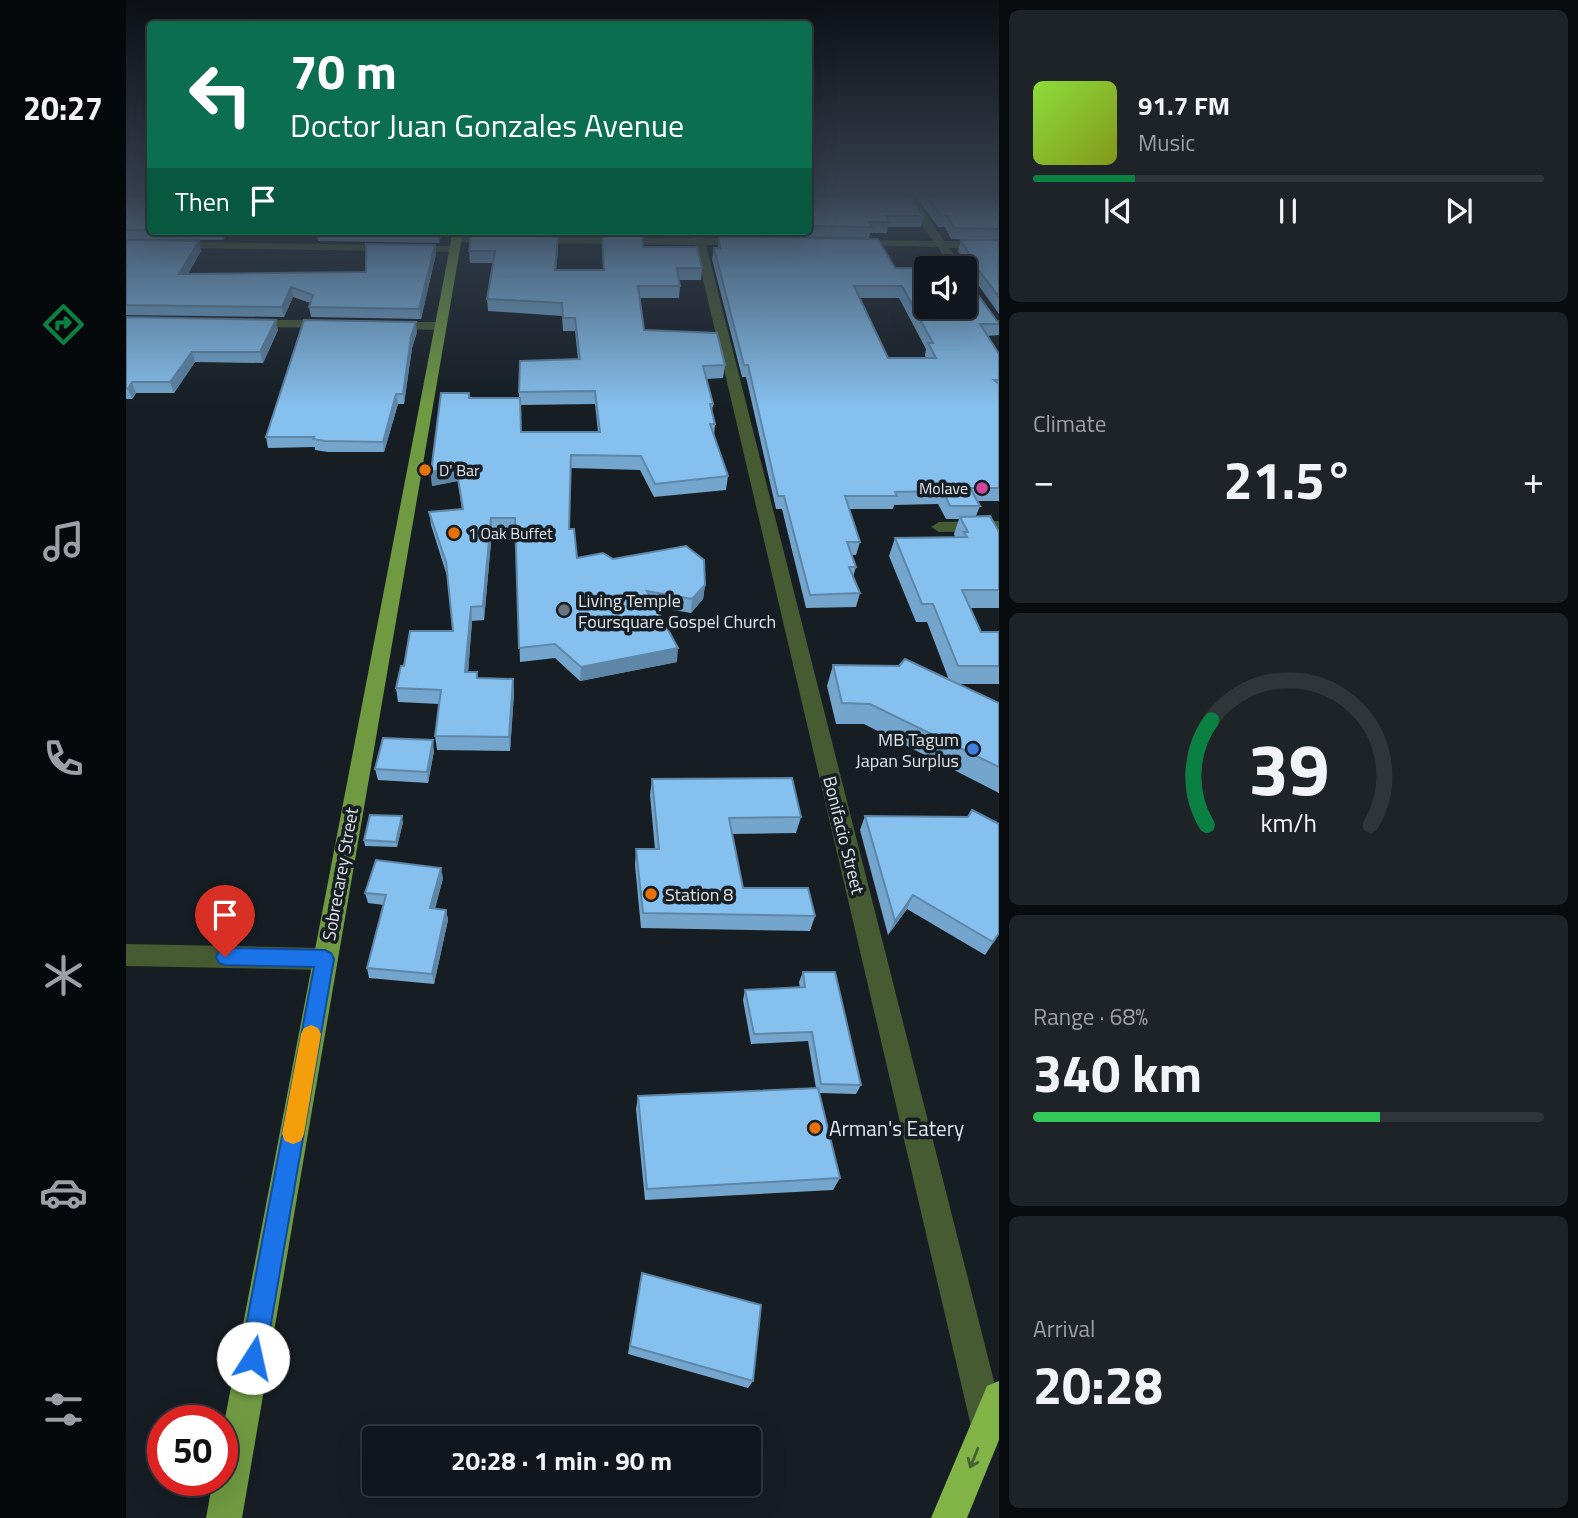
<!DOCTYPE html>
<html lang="en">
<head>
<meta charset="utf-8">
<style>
	body { margin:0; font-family:"Titillium Web",sans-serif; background:#1e2328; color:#f1f3f6; height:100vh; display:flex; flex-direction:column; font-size:26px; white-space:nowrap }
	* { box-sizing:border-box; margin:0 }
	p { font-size:23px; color:#9c9fa3 }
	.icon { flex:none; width:38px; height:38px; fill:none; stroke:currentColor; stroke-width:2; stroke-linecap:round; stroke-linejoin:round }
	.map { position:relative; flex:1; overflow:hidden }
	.side { display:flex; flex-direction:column; gap:10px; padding:10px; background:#090c0f; width:579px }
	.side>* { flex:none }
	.banner { position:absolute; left:21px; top:21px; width:665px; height:214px; border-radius:7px; box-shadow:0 7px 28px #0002,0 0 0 2px #30353a; background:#0b6e4f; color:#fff; overflow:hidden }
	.controls { position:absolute; left:788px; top:256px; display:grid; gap:14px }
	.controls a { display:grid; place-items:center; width:63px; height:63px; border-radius:7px; background:#10161b; box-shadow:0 7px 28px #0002,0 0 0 2px #30353a; font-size:35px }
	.speed { position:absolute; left:21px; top:1405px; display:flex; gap:14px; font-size:35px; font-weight:700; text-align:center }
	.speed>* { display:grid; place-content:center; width:91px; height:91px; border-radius:50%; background:#10161b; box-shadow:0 7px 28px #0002,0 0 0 2px #30353a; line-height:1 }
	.speed .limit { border:10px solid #d22; background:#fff; color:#111 }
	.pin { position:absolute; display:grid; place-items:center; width:60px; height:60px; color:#fff; margin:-72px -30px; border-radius:50% 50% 50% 0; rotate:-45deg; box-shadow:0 0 7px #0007 }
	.pin .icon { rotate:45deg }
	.me { position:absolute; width:77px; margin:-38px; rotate:10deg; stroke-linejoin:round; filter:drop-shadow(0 0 5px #0008) }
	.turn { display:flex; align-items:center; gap:24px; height:147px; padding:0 28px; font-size:32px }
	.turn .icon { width:91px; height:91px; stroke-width:2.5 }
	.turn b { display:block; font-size:49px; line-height:60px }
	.then { display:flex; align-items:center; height:66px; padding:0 28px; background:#0003; gap:14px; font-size:26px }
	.big { font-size:52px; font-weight:700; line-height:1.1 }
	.side .tile { flex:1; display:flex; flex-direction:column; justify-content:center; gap:10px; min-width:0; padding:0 24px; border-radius:10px; background:#1e2328 }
	.side .dial { align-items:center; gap:0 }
	.dial svg { height:182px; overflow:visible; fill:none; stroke:#30353a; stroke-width:7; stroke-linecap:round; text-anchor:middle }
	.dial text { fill:#f1f3f6; stroke:none }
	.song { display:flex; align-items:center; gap:21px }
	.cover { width:84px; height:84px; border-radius:10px; background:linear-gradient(135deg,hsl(90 70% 55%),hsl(70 70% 35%)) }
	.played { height:7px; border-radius:4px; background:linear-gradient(90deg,#0b8043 20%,#30353a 20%) }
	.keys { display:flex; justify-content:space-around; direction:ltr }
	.heat { display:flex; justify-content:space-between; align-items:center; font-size:38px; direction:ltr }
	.charge { height:10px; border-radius:5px; background:linear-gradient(90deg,#34c759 68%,#30353a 0) }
	.trip { position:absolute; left:236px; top:1426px; width:399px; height:70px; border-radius:7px; background:#10161b; box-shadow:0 7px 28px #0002,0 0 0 2px #30353a; font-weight:700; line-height:70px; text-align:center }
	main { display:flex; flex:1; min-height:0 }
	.tab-bar { display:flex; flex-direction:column; width:126px; justify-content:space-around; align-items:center; background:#06090b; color:#9c9fa3 }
	.tab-bar .icon { width:49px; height:49px }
	.tab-bar .selected { color:#0b8043 }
	.tab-bar b { font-size:32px; color:#f1f3f6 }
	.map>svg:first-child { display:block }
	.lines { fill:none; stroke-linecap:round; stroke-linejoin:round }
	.minor { fill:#475b33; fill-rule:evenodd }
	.major { fill:#709a42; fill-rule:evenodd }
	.highway { fill:#81b346; fill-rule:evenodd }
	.wall { fill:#73a5cd; fill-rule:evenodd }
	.shaded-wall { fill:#5e86a7 }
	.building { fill:#86c0ee; stroke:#5e86a7; stroke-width:2; fill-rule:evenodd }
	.oneway { stroke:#466133 }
	.route { fill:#1a73e8; stroke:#114b97; stroke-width:2 }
	.slow { fill:#f59e0b }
	.food-dot { fill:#e8710a; stroke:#161e24; stroke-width:2.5 }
	.hotel-dot { fill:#d1479c; stroke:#161e24; stroke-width:2.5 }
	.worship-dot { fill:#6b7280; stroke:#161e24; stroke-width:2.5 }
	.shop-dot { fill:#3f7fe0; stroke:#161e24; stroke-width:2.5 }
	.labels { text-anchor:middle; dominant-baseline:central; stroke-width:7; stroke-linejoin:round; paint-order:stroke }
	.far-poi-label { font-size:16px; fill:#e0e5ea; stroke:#161e24; text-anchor:start }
	.poi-label { font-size:18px; fill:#e0e5ea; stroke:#161e24; text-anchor:start }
	.street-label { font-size:18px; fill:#e0e5ea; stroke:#161e24 }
	.near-poi-label { font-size:21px; fill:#e0e5ea; stroke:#161e24; text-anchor:start }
</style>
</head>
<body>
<main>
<nav class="tab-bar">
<b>20:27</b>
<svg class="icon selected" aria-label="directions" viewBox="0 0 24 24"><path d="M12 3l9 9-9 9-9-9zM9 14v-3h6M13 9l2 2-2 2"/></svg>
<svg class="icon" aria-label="music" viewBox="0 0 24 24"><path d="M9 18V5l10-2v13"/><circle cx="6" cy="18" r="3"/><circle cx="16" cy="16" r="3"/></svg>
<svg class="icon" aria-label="phone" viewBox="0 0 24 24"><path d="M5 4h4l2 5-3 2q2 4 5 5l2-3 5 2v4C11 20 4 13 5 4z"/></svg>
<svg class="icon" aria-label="climate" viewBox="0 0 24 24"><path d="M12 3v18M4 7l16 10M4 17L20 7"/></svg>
<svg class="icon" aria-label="car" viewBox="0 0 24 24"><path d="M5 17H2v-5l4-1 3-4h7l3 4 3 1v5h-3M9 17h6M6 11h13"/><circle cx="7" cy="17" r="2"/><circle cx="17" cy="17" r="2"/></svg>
<svg class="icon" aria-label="filters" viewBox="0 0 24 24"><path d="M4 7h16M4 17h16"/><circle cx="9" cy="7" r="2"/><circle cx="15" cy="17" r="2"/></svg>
</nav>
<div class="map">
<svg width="873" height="1518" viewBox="0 0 873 1518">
	<rect width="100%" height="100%" fill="#161e24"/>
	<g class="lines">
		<path class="minor" d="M 776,194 L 786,194 L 818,241 L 873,242 L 873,248 L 823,248 L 837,268 L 825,268 L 812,247 L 724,245 L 724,241 L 728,240 L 807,241 Z
			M 566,231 L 576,231 L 578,238 L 619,239 L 624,242 L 619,245 L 580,245 L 873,1401 L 873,1439 L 862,1443 L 850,1438 L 845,1426 L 569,245 L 406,243 L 401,240 L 406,237 L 567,238 Z
			M 326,237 L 374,237 L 379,240 L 374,243 L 330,242 L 325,239 Z
			M 0,241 L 328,246 L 334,249 L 328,252 L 0,247 Z
			M 117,320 L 204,320 L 210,324 L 204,328 L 121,327 L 117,326 Z
			M 261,322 L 315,322 L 321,326 L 315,330 L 265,329 L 259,325 Z
			M 873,521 L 873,531 L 813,532 L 805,527 L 813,522 Z
			M 0,944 L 199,948 L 208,951 L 211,959 L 208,967 L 199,970 L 0,966 Z"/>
		<path class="major" d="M 327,231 L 337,231 L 116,1518 L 80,1518 L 87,1480 L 96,1480 L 96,1434 Z"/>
		<path class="highway" d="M 873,1381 L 873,1440 L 841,1518 L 805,1518 L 861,1386 Z"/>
	</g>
	<path class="wall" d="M 0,194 L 24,194 L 24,231 L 104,231 L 97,240 L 0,239 Z
		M 682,194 L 797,216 L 795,227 L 762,227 L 761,233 L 744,233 L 743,238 L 588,235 L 586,231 L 682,231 Z
		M 788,194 L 873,194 L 873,314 L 848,279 L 832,251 L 835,240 L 859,240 L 825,239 L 819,227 L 812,227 Z
		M 316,231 L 313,243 L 192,241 L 191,232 Z
		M 347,231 L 397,231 L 396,234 L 352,234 L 432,248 L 430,270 L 477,270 L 476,235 L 517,247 L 576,268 L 575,280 L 553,280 L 554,286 L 553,298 L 514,298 L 518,330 L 599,365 L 597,378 L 580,379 L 587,404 L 586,412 L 589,424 L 588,435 L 602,476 L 600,490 L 528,497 L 514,470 L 445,468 L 443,529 L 451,558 L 487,559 L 579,585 L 577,599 L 565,613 L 530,607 L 551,662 L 454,681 L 429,658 L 394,662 L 390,532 L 366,531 L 358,620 L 346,621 L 342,672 L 351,672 L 352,678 L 387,679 L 388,693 L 384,751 L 311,750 L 309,736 L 313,704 L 272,702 L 270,688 L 278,666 L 327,631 L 321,576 L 305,525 L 303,512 L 336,510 L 332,481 L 306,486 L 305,472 L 344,398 L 393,398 L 393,392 L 452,359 L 449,331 L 437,331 L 436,316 L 362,311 L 361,299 L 367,263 L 344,263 L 343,251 ZM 469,404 L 472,432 L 395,432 L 394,405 Z
		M 447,231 L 514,231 L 514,235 L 447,234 Z
		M 593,237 L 769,268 L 839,277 L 871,321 L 873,321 L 873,335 L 861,336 L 873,354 L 873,501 L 851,501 L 854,506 L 850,516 L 873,532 L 873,608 L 844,608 L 855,632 L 873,632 L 873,684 L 832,684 L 873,703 L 873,793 L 738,724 L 710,724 L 701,686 L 707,665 L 823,680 L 801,622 L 790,622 L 763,556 L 769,538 L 829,537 L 828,534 L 833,519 L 820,519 L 812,504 L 768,505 L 767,509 L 723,509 L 734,542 L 730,555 L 726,555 L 730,567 L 727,577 L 734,593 L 730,607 L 680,608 L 656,509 L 650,509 L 620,377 L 616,377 L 586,259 L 588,248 L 592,248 ZM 733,298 L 773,298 L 800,349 L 799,355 L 800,358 L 762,358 Z
		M 0,240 L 75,251 L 62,274 L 240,272 L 309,245 L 310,254 L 295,319 L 185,317 L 183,307 L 184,303 L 167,297 L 158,317 L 0,315 Z
		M 0,317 L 152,330 L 137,363 L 69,362 L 48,393 L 10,393 L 6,399 L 0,399 Z
		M 291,332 L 286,348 L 278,404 L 272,404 L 258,452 L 202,452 L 189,450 L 189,447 L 142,448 L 140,437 Z
		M 308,751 L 302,783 L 252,780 L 249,769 Z
		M 526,779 L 675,817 L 670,833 L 606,834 L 617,888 L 689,916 L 684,931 L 515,928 L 509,865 L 510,849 L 529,849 L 524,795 Z
		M 739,816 L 873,934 L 859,955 L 781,909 L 762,935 L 734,830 Z
		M 277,822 L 271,847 L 239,846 L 238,840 Z
		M 317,878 L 309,909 L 320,910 L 322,920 L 308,984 L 243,978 L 241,968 L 258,905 L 242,903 L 239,893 Z
		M 677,972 L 735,1085 L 730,1094 L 693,1093 L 714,1178 L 707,1190 L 519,1200 L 510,1109 L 512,1096 L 690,1088 L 682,1041 L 625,1044 L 617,1000 L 619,990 L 674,988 L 673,982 Z
		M 514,1283 L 627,1381 L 622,1388 L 502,1354 Z"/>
	<path class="shaded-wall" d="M 95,231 L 104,231 L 97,240 Z
		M 313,231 L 316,231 L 313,243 L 312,234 Z
		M 432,237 L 432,248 L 429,282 L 429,270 Z
		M 73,241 L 75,251 L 56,284 L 53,274 Z
		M 309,245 L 310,254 L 295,319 L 293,309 Z
		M 165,287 L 167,297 L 158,317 L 156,307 Z
		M 150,320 L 152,330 L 137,363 L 134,352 Z
		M 290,322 L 291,332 L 286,348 L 278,404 L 277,394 L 285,337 Z
		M 66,352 L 69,362 L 48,393 L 44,382 Z
		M 6,382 L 10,393 L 6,399 L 2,389 Z
		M 270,394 L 272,404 L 258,452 L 257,442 Z
		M 330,467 L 332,481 L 306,486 L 305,472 Z
		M 365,518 L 366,531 L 358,620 L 357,606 Z
		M 579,585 L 577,599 L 565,613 L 566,599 Z
		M 345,607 L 346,621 L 341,686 L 339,672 Z
		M 552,648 L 551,662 L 454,681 L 455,667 Z
		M 387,679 L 388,693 L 384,751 L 383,737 Z
		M 307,740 L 308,751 L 302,783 L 301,772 Z
		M 276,816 L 277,822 L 271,847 L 270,842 Z
		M 315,868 L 317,878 L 306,919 L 304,908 Z
		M 787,895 L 781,909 L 762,935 L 769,921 Z
		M 320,910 L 322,920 L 308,984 L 306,974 Z"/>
	<path class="building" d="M 0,194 L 24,194 L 24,230 L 0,230 Z
		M 682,194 L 783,194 L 797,216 L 760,216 L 764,222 L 743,222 L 746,227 L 682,226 Z
		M 798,194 L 873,194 L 873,229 L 828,228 L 822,216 L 815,216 Z
		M 191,231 L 313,231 L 312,234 L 191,232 Z
		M 345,233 L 432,237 L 429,270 L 478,270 L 476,235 L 516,235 L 517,247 L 571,247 L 576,268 L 551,268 L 554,286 L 512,286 L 518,330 L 591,333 L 599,365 L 577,366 L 587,404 L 584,404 L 589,424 L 584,424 L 602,476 L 529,484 L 515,456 L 445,455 L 443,529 L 448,529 L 451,558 L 477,553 L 487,559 L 560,546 L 578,560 L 579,585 L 566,599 L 521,591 L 552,648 L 455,667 L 429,644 L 393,648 L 389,518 L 365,518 L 357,606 L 345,607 L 339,672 L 351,672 L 351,678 L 387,679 L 383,737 L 309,736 L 315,690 L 270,688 L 275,666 L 278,666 L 284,631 L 327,631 L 320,562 L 303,512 L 337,509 L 330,467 L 305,472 L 315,393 L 343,393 L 343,398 L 394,398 L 395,432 L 474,432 L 469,391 L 393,392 L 394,361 L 454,359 L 449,318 L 437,318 L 436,303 L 361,299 L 369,251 L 343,251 Z
		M 593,237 L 752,239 L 769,268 L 800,268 L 800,306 L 838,306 L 839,268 L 839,277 L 871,321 L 873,321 L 873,324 L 854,324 L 873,354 L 873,380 L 868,380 L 873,384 L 873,488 L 844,488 L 854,506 L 824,506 L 817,491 L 769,492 L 771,496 L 719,496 L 734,542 L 721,542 L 730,567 L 723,567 L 734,593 L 684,595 L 658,496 L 652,496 L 622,365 L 618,365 L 588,248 L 594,248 ZM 728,286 L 776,286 L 807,343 L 802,343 L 810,358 L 762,358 Z
		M 0,240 L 73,241 L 53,274 L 240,272 L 240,244 L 309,245 L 293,309 L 183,307 L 187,295 L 165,287 L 156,307 L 0,305 Z
		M 835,240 L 873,240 L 873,297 L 851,268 Z
		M 0,317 L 150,320 L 134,352 L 66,352 L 44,382 L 6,382 L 2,389 L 0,388 Z
		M 178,320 L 290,322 L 285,337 L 277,394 L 270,394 L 257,442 L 199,441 L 187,439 L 188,437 L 140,437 Z
		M 864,516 L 873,532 L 873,590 L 836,590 L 855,632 L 873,632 L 873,666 L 832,666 L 807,604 L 796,604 L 769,538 L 841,537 L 838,532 L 842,532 L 834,517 Z
		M 779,659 L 873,703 L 873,767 L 744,704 L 716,703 L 707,665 L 773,666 Z
		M 257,738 L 307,740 L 301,772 L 249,769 Z
		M 666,778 L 675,817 L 603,818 L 617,888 L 682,888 L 689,916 L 517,913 L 510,849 L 533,849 L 526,779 Z
		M 846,810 L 873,824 L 873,933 L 867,942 L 787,895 L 769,921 L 739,816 L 842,817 Z
		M 244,815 L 276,816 L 270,842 L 238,840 Z
		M 250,860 L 315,868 L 304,908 L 320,910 L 306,974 L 241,968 L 260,895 L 239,893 Z
		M 677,972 L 709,972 L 735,1085 L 695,1084 L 686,1032 L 628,1034 L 619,990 L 679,987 Z
		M 692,1088 L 714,1178 L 521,1189 L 512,1096 Z
		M 516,1273 L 635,1305 L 627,1381 L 504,1346 Z"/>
	<defs><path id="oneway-shaft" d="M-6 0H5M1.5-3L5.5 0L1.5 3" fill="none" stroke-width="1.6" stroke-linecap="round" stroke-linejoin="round" transform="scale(1.75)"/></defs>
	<use class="oneway" href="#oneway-shaft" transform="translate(848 1458) rotate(112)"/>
	<linearGradient id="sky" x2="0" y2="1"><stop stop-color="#0c1014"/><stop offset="0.48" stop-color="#364150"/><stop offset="1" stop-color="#364150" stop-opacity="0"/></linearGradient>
	<rect width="873" height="407" fill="url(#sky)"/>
	<path class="route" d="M 99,948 L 199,950 L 205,953 L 208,959 L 139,1358 L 135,1367 L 127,1371 L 118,1367 L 114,1358 L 188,967 L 99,965 L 93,963 L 90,957 L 93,951 Z"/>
	<path class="slow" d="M 185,1025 L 192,1028 L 195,1034 L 178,1134 L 175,1141 L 167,1144 L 159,1141 L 156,1134 L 175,1034 L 178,1028 Z"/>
	<g class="food-dot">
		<circle cx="299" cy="470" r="7"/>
		<circle cx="328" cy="533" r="7"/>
		<circle cx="525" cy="894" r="7"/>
		<circle cx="689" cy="1128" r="7"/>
	</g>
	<circle class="hotel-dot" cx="856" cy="488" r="7"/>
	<circle class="worship-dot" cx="438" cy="610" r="7"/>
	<circle class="shop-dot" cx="847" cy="749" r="7"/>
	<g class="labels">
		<g class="far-poi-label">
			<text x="313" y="470">D' Bar</text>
			<text x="842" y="488" text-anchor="end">Molave</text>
			<text x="342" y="533">1 Oak Buffet</text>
		</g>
		<g class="poi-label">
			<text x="452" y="600">Living Temple<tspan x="452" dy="21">Foursquare Gospel Church</tspan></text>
			<text x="833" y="739" text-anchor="end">MB Tagum<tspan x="833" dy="21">Japan Surplus</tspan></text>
			<text x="539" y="894">Station 8</text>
		</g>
		<g class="street-label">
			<text transform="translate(718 835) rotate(76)">Bonifacio Street</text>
			<text transform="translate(214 874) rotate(-80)">Sobrecarey Street</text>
		</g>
		<g class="near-poi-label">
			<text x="703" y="1128">Arman's Eatery</text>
		</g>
	</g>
</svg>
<div class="controls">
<a><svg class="icon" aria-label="sound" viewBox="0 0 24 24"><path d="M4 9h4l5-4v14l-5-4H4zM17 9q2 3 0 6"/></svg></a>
</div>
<div class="speed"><div class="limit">50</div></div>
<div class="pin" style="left:99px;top:957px;background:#d93025"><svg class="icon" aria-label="arrive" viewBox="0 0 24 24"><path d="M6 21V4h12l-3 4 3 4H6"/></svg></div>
<svg class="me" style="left:127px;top:1358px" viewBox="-20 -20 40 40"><circle r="19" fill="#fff"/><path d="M0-13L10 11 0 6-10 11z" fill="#1a73e8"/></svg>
<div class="trip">20:28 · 1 min · 90 m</div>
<div class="banner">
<div class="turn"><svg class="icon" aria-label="left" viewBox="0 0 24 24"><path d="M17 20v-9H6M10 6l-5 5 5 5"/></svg><div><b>70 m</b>Doctor Juan Gonzales Avenue</div></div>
<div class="then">Then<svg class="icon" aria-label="arrive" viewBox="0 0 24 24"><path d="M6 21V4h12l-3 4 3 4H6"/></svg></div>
</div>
</div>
<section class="side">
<div class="tile">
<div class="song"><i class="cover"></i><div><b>91.7 FM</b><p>Music</p></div></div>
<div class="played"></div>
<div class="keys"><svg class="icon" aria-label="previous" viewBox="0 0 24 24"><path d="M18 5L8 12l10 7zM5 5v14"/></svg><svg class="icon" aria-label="pause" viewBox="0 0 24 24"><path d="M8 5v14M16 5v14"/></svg><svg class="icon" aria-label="next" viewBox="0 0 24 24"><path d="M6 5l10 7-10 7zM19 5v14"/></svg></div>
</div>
<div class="tile"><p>Climate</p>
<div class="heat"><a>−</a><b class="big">21.5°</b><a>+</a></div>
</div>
<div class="tile dial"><svg viewBox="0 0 100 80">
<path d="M14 69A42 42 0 1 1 86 69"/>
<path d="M14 69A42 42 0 0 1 16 23" stroke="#0b8043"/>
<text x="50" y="56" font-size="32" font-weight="700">39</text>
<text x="50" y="72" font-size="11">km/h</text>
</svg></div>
<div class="tile"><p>Range · 68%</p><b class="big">340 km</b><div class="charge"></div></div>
<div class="tile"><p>Arrival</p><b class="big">20:28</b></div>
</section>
</main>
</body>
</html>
